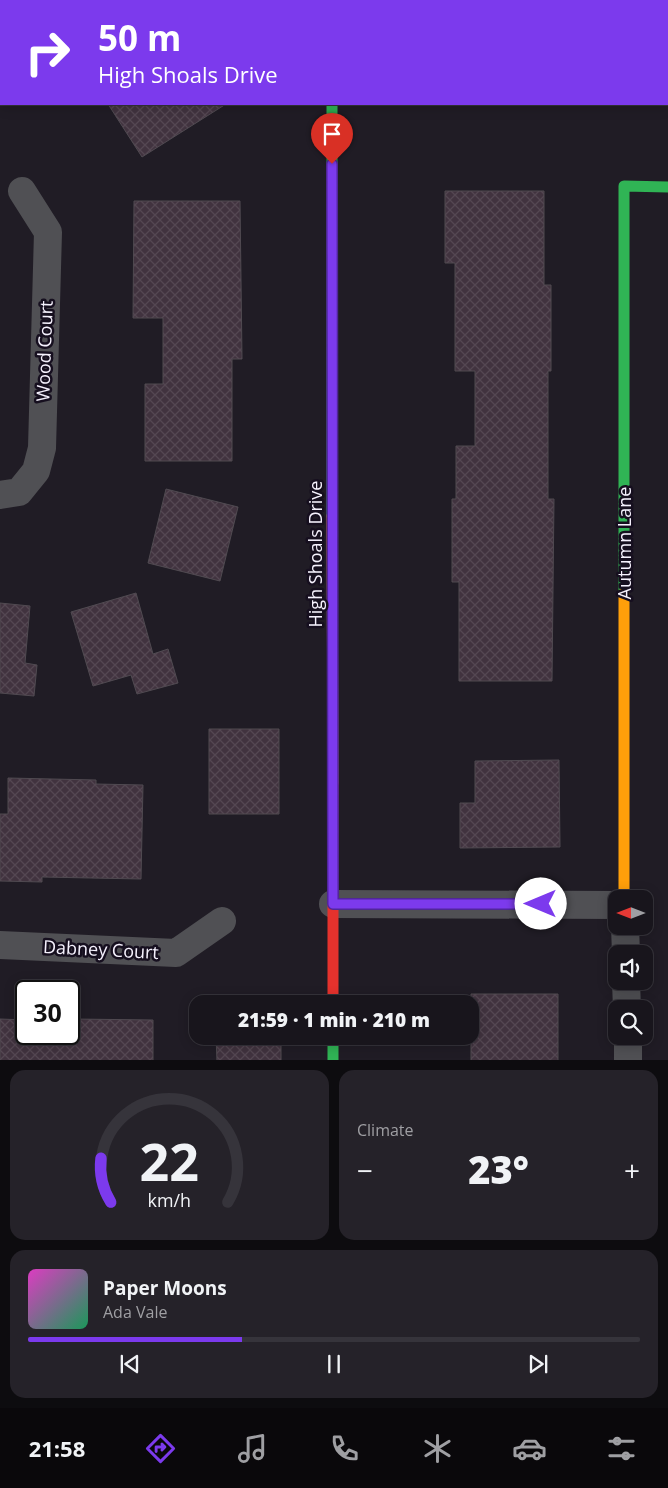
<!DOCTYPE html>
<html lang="en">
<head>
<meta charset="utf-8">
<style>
	body { margin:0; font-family:"Open Sans",sans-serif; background:#252229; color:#f1f3f6; height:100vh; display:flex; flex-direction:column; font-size:19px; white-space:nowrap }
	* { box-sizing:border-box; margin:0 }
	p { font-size:16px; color:#9f9fa3 }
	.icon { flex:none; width:28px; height:28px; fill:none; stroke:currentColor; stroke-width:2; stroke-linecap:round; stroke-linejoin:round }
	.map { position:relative; height:1060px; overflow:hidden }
	.drawer { display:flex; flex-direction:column; gap:10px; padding:10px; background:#0d0c0f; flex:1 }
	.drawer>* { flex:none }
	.hud { position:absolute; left:0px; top:0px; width:669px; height:105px; box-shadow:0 2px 12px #0003,0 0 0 1px #36343b; background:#7c3aed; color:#fff; overflow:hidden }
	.needle { width:32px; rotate:270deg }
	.fabs { position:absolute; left:608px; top:890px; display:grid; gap:10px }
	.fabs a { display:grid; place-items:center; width:45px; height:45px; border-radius:10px; background:#18151c; box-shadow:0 2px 12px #0003,0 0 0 1px #36343b; font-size:25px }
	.speed { position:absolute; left:15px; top:980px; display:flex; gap:10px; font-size:25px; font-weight:700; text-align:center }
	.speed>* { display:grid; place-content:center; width:65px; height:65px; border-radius:50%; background:#18151c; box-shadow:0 2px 12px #0003,0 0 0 1px #36343b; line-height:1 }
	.speed .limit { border:2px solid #111; border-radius:8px; background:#fff; color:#111 }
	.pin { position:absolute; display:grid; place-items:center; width:42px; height:42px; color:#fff; margin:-51px -21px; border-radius:50% 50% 50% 0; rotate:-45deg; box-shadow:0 0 5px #0007 }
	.pin .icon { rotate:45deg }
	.me { position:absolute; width:55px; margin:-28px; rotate:270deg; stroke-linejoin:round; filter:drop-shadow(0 0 4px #0008) }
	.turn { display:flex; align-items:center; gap:18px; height:105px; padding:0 15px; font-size:22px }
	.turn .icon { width:65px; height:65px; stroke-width:2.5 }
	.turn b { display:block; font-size:35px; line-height:42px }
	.big { font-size:38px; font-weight:800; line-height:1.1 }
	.drawer .tile { flex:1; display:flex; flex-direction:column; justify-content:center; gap:8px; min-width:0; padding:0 18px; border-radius:15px; background:#252229 }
	.drawer .dial { align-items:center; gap:0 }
	.dial svg { height:130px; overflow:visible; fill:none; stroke:#36343b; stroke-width:7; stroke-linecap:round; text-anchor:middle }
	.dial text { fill:#f1f3f6; stroke:none }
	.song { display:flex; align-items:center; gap:15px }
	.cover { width:60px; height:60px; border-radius:8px; background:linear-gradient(135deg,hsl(310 70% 55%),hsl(150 70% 35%)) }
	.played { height:5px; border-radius:2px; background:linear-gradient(90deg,#7c3aed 35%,#36343b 35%) }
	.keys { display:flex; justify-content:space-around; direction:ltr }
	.heat { display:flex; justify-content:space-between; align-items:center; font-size:28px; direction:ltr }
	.drawer .tiles { flex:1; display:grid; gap:10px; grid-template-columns:1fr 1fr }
	.tile:last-child { grid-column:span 2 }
	.trip { position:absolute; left:189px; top:995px; width:290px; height:50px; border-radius:15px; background:#18151c; box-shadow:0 2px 12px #0003,0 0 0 1px #36343b; font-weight:800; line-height:50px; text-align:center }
	.tab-bar { display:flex; height:80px; justify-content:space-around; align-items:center; background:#0a080b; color:#9f9fa3 }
	.tab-bar .icon { width:35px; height:35px }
	.tab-bar .on { color:#7c3aed }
	.tab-bar b { font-size:22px; color:#f1f3f6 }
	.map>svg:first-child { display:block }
	.building { fill:url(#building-cross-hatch); stroke:#504a51 }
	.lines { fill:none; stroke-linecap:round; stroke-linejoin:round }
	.street { stroke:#505054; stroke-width:28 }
	.fast { stroke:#30b455; stroke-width:11 }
	.slow { stroke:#ff9f0a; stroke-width:11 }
	.jam { stroke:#e5322d; stroke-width:11 }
	.route-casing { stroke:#51269a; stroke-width:12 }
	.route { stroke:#7c3aed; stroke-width:9 }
	.labels { text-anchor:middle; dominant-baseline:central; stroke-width:5; stroke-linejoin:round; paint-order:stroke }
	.street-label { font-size:18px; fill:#f5f1fd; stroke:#160f1f }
</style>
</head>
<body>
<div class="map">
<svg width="668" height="1061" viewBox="0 0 668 1061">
	<defs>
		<pattern id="building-cross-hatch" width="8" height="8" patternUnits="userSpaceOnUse" patternTransform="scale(1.25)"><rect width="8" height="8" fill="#41333f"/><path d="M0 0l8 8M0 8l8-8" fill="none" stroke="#544752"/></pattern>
	</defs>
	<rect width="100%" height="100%" fill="#201c25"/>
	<path class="building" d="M 108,104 L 226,104 L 142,157 Z
		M 445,191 L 544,191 L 544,285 L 551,285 L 551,371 L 548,371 L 548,499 L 554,499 L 552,681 L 459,681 L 459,582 L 452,582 L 452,499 L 456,499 L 456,446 L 475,446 L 475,371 L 455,371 L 455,263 L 445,263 Z
		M 134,201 L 240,201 L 242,359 L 232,359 L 232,461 L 145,461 L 145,384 L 163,384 L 163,318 L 133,318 Z
		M 166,489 L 238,507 L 220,581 L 148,563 Z
		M 136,593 L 153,654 L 168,649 L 178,683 L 137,694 L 131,675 L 93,686 L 71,612 Z
		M 0,603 L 30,606 L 25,663 L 37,665 L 34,696 L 0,693 Z
		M 209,729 L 279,729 L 279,814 L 209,814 Z
		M 559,760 L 560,847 L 460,848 L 460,803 L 475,803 L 475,761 Z
		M 8,778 L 96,780 L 96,784 L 143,785 L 141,879 L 42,877 L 42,882 L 0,881 L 0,814 L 8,814 Z
		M 471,994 L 558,994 L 558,1061 L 471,1061 Z
		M 0,1019 L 26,1020 L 26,1034 L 74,1034 L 74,1019 L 153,1020 L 153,1061 L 0,1061 Z
		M 216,1036 L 281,1036 L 281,1061 L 217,1061 Z"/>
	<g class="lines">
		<path class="street" d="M 0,495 L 19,492 L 36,471 L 42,448 L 48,232 L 22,191
			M 333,904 L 616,905
			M 625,926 L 626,954
			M 0,945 L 176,953 L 222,921
			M 626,981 L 627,1009
			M 628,1036 L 628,1061"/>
		<path class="fast" d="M 332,0 L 332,1
			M 332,104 L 332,516
			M 624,593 L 624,186 L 668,187
			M 333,1036 L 333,1061"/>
		<path class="slow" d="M 332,516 L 333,783
			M 624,593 L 624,899"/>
		<path class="jam" d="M 333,783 L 333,1004"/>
	</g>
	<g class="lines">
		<defs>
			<path id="route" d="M 332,164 L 333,904 L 541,904"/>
		</defs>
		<use href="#route" class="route-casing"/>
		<use href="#route" class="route"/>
	</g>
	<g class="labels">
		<g class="street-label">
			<text transform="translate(44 351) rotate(-88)">Wood Court</text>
			<text transform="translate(624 543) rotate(-90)">Autumn Lane</text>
			<text transform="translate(315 554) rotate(-90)">High Shoals Drive</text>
			<text transform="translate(101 949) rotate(3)">Dabney Court</text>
		</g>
	</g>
</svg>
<div class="fabs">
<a><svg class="needle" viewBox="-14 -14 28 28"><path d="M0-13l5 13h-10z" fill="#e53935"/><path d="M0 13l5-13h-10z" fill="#9f9fa3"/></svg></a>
<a><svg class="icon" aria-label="sound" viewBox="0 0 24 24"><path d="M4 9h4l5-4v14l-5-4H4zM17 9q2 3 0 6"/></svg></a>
<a><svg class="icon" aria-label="search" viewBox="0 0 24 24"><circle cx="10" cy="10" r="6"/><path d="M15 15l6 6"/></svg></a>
</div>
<div class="speed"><div class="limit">30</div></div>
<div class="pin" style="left:332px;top:164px;background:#d93025"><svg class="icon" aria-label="arrive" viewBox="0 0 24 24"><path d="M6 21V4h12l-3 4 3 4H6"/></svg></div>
<svg class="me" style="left:541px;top:904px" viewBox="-20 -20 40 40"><circle r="19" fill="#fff"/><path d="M0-13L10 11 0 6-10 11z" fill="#7c3aed"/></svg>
<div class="trip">21:59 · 1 min · 210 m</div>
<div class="hud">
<div class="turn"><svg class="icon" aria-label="right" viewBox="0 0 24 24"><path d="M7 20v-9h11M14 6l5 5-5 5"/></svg><div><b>50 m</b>High Shoals Drive</div></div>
</div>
</div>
<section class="drawer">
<div class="tiles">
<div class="tile dial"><svg viewBox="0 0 100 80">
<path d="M14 69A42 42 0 1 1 86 69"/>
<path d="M14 69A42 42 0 0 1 8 42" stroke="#7c3aed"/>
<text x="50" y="56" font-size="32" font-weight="700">22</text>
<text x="50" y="72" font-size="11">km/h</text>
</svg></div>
<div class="tile"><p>Climate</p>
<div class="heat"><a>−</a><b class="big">23°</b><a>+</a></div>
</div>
<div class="tile">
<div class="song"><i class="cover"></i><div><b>Paper Moons</b><p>Ada Vale</p></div></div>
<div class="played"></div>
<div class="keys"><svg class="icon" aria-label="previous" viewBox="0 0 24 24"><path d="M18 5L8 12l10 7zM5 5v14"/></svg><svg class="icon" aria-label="pause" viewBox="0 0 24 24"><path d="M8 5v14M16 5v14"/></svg><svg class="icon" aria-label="next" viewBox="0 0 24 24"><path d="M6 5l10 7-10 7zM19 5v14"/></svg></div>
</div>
</div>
</section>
<nav class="tab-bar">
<b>21:58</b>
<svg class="icon on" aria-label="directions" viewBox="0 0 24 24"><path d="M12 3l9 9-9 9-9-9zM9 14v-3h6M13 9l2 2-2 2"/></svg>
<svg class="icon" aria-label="music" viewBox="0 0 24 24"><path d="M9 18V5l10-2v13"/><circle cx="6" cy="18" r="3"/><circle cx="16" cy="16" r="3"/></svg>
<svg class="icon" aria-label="phone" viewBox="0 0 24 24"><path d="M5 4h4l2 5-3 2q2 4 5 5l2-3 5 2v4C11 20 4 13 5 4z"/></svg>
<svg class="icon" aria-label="climate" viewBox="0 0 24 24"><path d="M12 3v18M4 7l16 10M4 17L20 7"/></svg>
<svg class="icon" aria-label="car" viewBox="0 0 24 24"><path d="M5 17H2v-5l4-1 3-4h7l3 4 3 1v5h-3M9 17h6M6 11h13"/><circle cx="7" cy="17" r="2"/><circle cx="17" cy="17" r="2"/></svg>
<svg class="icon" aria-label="filters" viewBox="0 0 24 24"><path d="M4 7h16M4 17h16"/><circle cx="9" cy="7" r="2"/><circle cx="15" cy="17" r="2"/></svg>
</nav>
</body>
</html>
